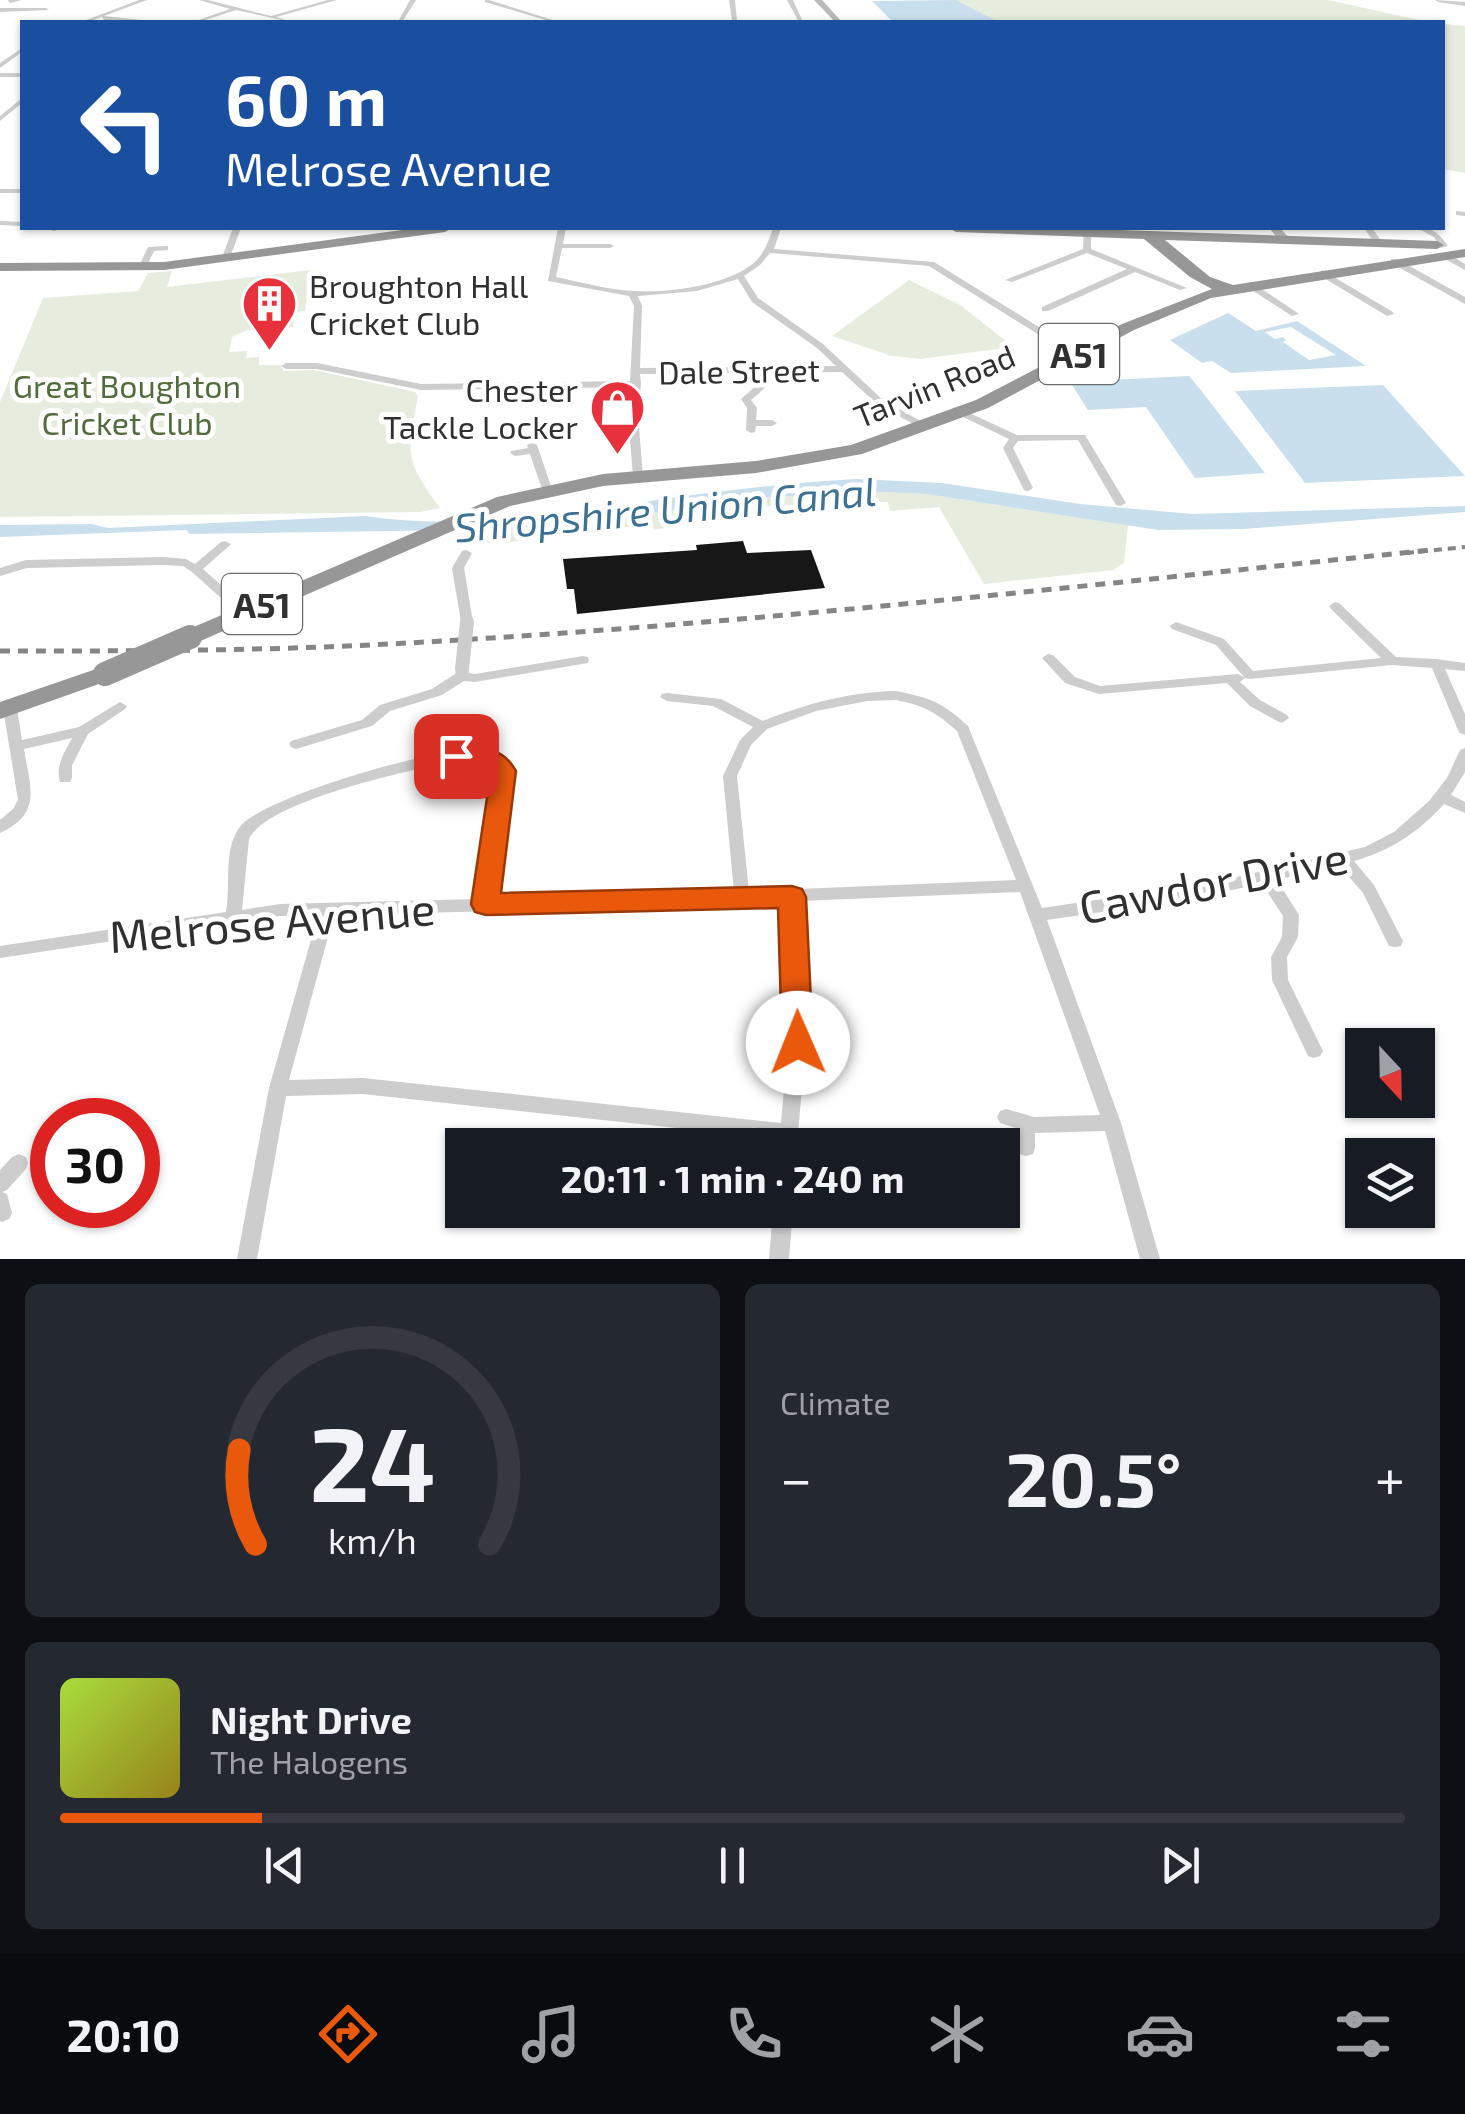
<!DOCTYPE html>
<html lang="en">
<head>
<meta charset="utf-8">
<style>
	body { margin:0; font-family:"Exo 2",sans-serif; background:#242831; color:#f1f3f6; height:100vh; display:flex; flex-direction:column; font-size:38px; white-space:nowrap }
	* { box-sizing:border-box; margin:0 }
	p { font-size:32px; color:#9ea1a6 }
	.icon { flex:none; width:55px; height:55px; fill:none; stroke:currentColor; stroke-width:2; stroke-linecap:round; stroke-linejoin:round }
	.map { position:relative; height:1259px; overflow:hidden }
	.sheet { display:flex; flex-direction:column; gap:25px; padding:25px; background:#0d0f14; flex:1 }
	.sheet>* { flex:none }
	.top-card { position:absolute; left:20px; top:20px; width:1425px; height:210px; border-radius:0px; box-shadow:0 2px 8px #0004; background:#1a4fa0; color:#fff; overflow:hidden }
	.needle { width:65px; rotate:158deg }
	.controls { position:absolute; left:1345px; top:1028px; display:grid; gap:20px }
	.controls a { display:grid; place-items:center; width:90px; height:90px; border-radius:0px; background:#171b24; box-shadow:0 2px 8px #0004; font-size:50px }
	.speed { position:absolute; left:30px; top:1098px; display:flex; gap:20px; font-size:50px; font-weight:700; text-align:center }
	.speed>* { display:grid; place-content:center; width:130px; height:130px; border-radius:50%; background:#171b24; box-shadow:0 2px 8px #0004; line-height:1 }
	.speed .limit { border:15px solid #d22; background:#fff; color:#111 }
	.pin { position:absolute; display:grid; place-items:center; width:85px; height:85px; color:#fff; margin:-42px; border-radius:20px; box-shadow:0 5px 15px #0006 }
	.me { position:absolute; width:110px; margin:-55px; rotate:359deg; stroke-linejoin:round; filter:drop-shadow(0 0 8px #0008) }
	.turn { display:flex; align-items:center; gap:35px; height:210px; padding:0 40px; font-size:45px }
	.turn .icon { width:130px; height:130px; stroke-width:2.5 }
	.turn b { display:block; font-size:70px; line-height:85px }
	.big { font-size:75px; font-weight:700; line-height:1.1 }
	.sheet .card { flex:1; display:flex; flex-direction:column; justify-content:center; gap:15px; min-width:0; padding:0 35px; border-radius:15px; background:#242831 }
	.sheet .dial { align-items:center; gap:0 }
	.dial svg { height:260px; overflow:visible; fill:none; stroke:#363941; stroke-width:7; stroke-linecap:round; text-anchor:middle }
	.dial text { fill:#f1f3f6; stroke:none }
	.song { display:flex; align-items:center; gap:30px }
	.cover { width:120px; height:120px; border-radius:15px; background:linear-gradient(135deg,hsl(80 70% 55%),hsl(50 70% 35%)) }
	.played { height:10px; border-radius:5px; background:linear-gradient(90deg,#ea580c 15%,#363941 15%) }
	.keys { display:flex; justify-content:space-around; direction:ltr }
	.heat { display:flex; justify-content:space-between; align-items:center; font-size:55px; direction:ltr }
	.sheet .tiles { flex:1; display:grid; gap:25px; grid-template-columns:1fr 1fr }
	.card:last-child { grid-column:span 2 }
	.trip { position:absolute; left:445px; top:1128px; width:575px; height:100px; border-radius:0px; background:#171b24; box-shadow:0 2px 8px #0004; font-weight:700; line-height:100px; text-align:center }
	.dock { display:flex; height:160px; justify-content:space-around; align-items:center; background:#090b0e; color:#9ea1a6 }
	.dock .icon { width:70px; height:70px }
	.dock .active { color:#ea580c }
	.dock b { font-size:45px; color:#f1f3f6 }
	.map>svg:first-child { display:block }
	.green { fill:#e6edde }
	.water { fill:#cadfed; fill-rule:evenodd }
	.building { fill:#171717 }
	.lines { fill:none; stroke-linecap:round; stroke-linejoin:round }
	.street { fill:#cdcdcd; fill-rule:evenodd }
	.secondary { fill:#bababa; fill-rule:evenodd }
	.highway { fill:#979797; fill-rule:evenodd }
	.rail-far1 { stroke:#858585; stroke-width:4; stroke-dasharray:8 6; stroke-linecap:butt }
	.rail { stroke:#858585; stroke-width:5; stroke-dasharray:10 8; stroke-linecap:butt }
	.street-bridge { stroke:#cdcdcd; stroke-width:14 }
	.highway-bridge { stroke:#979797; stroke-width:24 }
	.route { fill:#ea580c; stroke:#983908; stroke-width:2.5 }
	.labels { text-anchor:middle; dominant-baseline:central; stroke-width:10; stroke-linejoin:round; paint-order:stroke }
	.far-poi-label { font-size:32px; fill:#303030; stroke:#fff; text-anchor:start }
	.far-street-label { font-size:32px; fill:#303030; stroke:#fff }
	.far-park-label { font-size:32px; fill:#526d3c; stroke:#fff }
	.shield { fill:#fff; stroke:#6e6e6e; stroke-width:2.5 }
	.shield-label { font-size:35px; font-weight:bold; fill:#303030 }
	.water-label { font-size:40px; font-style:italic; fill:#3c7193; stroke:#fff }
	.near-street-label { font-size:45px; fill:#303030; stroke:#fff }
</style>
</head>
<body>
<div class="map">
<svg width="1465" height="1259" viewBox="0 0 1465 1259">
	<rect width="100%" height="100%" fill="#fff"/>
	<path class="green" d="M 956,0 L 1328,0 L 1428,22 L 999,22 Z
		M 1443,24 L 1465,26 L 1465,173 L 1443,169 Z
		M 310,270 L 305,311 L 295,312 L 293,327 L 247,330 L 232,337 L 229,352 L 247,351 L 246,358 L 259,357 L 259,365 L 281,365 L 283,371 L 314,370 L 415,392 L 418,396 C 407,456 404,458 440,508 L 420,512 L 0,517 L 0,402 L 43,298 L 138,291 L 148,273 L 172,271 L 167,287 Z
		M 909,280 L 960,305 L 1010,344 L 1005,348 L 920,359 L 892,356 L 832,336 Z
		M 885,492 L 926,494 L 1128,525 L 1124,563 L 1113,570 L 984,584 L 939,507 L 890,511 L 888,502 L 771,506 L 654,530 L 652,524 L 503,543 L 483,543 L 467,536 L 466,529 L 533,529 L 772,497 Z"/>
	<path class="water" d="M 956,0 L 999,22 L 893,22 L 872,1 Z
		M 1228,313 L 1256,331 L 1297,321 L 1366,366 L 1231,373 L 1212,361 L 1202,363 L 1170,340 ZM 1291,327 L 1336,355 L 1309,360 L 1283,342 L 1286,340 L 1283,337 L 1275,339 L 1265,332 Z
		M 1189,376 L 1200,389 L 1265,473 L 1195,478 L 1146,407 L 1088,410 L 1070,382 Z
		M 1383,385 L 1465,476 L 1305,483 L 1235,391 Z
		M 856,479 L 942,483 L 1080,504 L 1192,514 L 1465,506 L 1465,512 L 1244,529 L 1158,530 L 926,494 L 885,492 L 772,497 L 533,529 L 190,534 L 186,530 L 0,537 L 0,525 L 92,524 L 108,528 L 365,516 C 461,531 561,513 656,500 C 723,490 789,483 856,479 Z"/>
	<path class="building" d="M 743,541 L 747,553 L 811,550 L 825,588 L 577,614 L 574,589 L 567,589 L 563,559 L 697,550 L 696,545 Z"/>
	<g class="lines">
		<path class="street" d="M 8,0 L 22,0 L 10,3 Z
			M 139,0 L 147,0 L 104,16 L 142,20 L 144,22 L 104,20 L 102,17 L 88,22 L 81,22 Z
			M 199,0 L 208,0 L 271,16 L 328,0 L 337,0 L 276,17 L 291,22 L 236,10 L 199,22 L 193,22 L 230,9 Z
			M 410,0 L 416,0 L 402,22 L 398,22 Z
			M 485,0 L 489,0 L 559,22 L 552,22 L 485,2 Z
			M 729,0 L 735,0 L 737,21 L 732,20 Z
			M 787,0 L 793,0 L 803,22 L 799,22 Z
			M 1435,0 L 1465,2 L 1465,6 L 1438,2 Z
			M 0,8 L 46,8 L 49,10 L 0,12 Z
			M 22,48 L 22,52 L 0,68 L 0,63 Z
			M 0,73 L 22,73 L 22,77 L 0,77 Z
			M 22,98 L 22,103 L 0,121 L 0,116 Z
			M 0,189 L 22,189 L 22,193 L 0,193 Z
			M 1456,211 L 1465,212 L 1465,216 L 1456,215 Z
			M 0,221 L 22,222 L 22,226 L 0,225 Z
			M 52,228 L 60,228 L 55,231 L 52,231 Z
			M 233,228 L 241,228 L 229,260 L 222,262 L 221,260 Z
			M 558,228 L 566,228 L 563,244 L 610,244 L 614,246 L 610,248 L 562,248 L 556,277 C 581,282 608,290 634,291 C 669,293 727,286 755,262 C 765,252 769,240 773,228 L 781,228 L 774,249 L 934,262 L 1055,337 L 1087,352 L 1085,354 L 1079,354 L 1049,341 L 929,266 L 770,253 L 760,265 L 744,276 L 758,298 L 823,344 L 884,401 L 932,427 L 927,430 L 923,429 L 878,405 L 842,372 L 767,373 L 767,386 L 751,400 L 757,408 L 756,420 L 772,420 L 777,423 L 772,426 L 756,426 L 755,432 L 751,433 L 746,430 L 747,408 L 741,399 L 757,385 L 757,373 L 640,374 L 641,384 L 638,415 L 643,476 L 638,479 L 633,476 L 628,415 L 629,387 L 421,390 L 317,369 L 286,369 L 281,366 L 286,363 L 317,363 L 421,384 L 630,381 L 634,306 L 629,296 L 548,281 ZM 738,279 L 752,302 L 817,348 L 836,366 L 640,368 L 642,306 L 638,296 L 697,291 Z
			M 1364,228 L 1372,228 L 1382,242 L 1381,244 L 1375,244 Z
			M 1417,228 C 1432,227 1440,234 1448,246 L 1441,248 L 1434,237 Z
			M 1084,230 L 1091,232 L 1091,249 L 1187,288 L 1180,290 L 1135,272 L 1048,311 L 1042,311 L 1042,307 L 1127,269 L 1087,253 L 1012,282 L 1005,280 L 1083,249 Z
			M 165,246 L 168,246 L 168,250 L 154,251 L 146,268 L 140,268 L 139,266 L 148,247 Z
			M 1441,253 L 1447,253 L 1465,264 L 1465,270 L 1441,257 Z
			M 1391,259 L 1397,259 L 1465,297 L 1465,304 L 1391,263 Z
			M 1322,270 L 1393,312 L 1394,314 L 1387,316 L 1319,275 L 1318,273 Z
			M 1250,282 L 1253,283 L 1299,314 L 1292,316 L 1247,287 L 1247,283 Z
			M 963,410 L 1017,435 L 1085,435 L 1126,503 L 1120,506 L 1116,505 L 1078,440 L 1018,441 L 1013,448 L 1033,488 L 1028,491 L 1024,490 L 1003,448 L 1009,439 L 959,415 L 959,411 Z
			M 532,442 L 537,445 L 552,489 L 551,491 L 547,492 L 542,489 L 530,454 L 515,456 L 510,453 L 511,451 L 528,448 L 527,445 Z
			M 225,541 L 231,544 L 229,546 L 203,569 L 248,609 L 250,612 L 248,615 L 240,615 L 192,572 L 183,566 L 164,565 L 27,568 L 0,576 L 0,568 L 26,560 L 164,557 L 186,559 L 195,564 L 221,542 Z
			M 466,550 L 472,553 L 464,568 L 473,622 L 467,626 L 461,622 L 452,568 L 462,551 Z
			M 1335,602 L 1339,603 L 1396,657 L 1436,659 L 1465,663 L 1465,671 L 1445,669 L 1465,714 L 1465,735 L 1460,733 L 1458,730 L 1432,668 L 1392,665 L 1250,679 L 1245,678 L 1216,645 L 1172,629 L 1170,626 L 1176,622 L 1224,639 L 1253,671 L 1381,658 L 1331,609 L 1329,606 Z
			M 1048,654 L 1053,655 L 1075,677 L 1100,686 L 1238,674 L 1245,678 L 1240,682 L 1260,700 L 1287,715 L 1289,718 L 1282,723 L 1277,721 L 1250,706 L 1227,683 L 1099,694 L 1065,683 L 1042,658 Z
			M 583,656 L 588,657 L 589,660 L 588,663 L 475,682 L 464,681 L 442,695 L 390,711 L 372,726 L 296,749 L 291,747 L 289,744 L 291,741 L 362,720 L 380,705 L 432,689 L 455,674 L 457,668 L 467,668 L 469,673 L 475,674 Z
			M 895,691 C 929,697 942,702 968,726 L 1042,908 L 1211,883 L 1365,847 L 1394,832 L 1429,801 L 1447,778 L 1460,750 L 1465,748 L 1465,772 L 1451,795 L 1465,802 L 1465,813 L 1444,804 C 1419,832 1390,851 1354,861 L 1374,885 L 1403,941 L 1401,946 L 1395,947 L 1389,946 L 1363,893 L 1339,865 L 1277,880 L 1299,915 L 1298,937 L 1287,957 L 1288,980 L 1323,1051 L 1320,1056 L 1314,1058 L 1308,1056 L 1272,980 L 1271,957 L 1282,937 L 1283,916 L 1262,884 L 1176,901 L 1047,920 L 1121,1123 L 1160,1259 L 1140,1259 L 1105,1131 L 1035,1133 L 1035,1148 L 1033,1154 L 1026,1156 L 1019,1154 L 1017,1148 L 1016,1128 L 1000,1123 L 997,1117 L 1000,1111 L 1006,1109 L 1034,1117 L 1100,1115 L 1020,892 L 800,901 L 806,1043 L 797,1145 L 779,1145 L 779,1139 L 363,1094 L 286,1096 L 257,1259 L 237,1259 L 269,1088 L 318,915 L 280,916 L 0,958 L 0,946 L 226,912 C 231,886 223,851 239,828 C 259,798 434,748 472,750 C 490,751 501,757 511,771 L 495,899 L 734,892 L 723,776 L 740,740 L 753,727 L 713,706 L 667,701 L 660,697 L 662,694 L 667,693 L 721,699 L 763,721 C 806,704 848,692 895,691 ZM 895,700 C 923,705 936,712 957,731 L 1016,880 L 749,891 L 737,776 L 751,745 L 767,729 L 816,711 L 867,701 ZM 464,760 L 486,762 L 497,772 L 479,899 L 280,904 L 242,910 L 249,839 C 267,800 421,767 464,760 ZM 784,902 L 788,1043 L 781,1123 L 363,1078 L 289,1080 L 334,915 L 663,907 Z
			M 120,702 L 127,706 L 125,709 L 88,734 L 72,765 L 72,778 L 70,782 L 60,782 C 55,765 65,752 72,738 L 24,749 C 30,787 43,813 0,833 L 0,820 L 13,809 L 18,800 L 3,708 L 5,705 L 10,704 L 17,708 L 22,740 L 79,727 Z
			M 19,1154 L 26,1157 L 28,1163 L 26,1169 L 7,1190 L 2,1192 L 7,1194 L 12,1213 L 9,1219 L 2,1222 L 0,1221 L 0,1170 L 12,1157 Z
			M 773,1210 L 793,1210 L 789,1259 L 769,1259 Z"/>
		<path class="secondary" d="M 814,0 L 822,0 L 842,22 L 835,22 Z
			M 1269,228 L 1280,228 L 1291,240 L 1281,242 Z"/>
		<path class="highway" d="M 417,228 L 452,228 L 445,232 L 164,270 L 0,271 L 0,263 L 164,262 Z
			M 949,228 L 1062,228 L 1437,241 L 1444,245 L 1437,249 L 1165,240 L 1210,277 L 1233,285 L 1465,249 L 1465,257 L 1211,298 L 1134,330 L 988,408 L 862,454 L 756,473 L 603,486 L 510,506 L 198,642 L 182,642 L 179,637 L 182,632 L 497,497 L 603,474 L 756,461 L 851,445 L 976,400 L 1122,324 L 1212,289 L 1190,277 L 1144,239 L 956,232 Z
			M 105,666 L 117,674 L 113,679 L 0,719 L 0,702 Z"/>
		<path class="rail-far1" d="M 1406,553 L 1465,547"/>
		<path class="rail" d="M 0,651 C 123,651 247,651 370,645 C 725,627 1077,586 1431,550"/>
		<path class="street-bridge" d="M 462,669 L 467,622"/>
		<path class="highway-bridge" d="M 105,674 L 190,637"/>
	</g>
	<path class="route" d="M 456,748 C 483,748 502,746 516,771 L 501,893 L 792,886 L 802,889 L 806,897 L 813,1043 L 809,1053 L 798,1057 L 786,1053 L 782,1043 L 778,908 L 486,915 L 475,912 L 471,904 L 491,771 L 482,765 L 447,763 L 443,756 Z"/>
	<defs>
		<symbol id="building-pin" viewBox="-11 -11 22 30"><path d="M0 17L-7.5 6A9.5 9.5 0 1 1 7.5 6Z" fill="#e7323d" stroke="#fff"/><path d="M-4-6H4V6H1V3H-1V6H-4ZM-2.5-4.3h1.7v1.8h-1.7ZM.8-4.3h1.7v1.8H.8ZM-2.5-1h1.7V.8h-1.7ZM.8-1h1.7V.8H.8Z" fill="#fff"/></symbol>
		<symbol id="shop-pin" viewBox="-11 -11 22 30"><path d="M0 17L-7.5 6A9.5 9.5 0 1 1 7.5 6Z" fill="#e7323d" stroke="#fff"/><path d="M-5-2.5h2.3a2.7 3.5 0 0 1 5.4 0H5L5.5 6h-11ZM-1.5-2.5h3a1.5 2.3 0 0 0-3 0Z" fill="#fff"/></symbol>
	</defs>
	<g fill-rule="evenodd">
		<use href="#building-pin" x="238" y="272" width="63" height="86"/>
		<use href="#shop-pin" x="586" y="376" width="63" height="86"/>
	</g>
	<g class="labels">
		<g class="far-poi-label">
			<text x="309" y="285">Broughton Hall<tspan x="309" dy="37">Cricket Club</tspan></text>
			<text x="578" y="389" text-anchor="end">Chester<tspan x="578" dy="37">Tackle Locker</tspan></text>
		</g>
		<g class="far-street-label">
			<text transform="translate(739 370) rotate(-1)">Dale Street</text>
			<text transform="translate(934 385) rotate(-22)">Tarvin Road</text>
		</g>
		<g class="far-park-label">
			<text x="127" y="385">Great Boughton<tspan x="127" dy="37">Cricket Club</tspan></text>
		</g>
		<g class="shield">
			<rect x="1039" y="324" width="80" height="60" rx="8"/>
			<rect x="222" y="574" width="80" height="60" rx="8"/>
		</g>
		<g class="shield-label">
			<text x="1079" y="354">A51</text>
			<text x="262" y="604">A51</text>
		</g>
		<g class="water-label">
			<text transform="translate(665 508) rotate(-5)">Shropshire Union Canal</text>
		</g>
		<g class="near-street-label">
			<text transform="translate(1213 881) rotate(-11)">Cawdor Drive</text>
			<text transform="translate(272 921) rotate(-5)">Melrose Avenue</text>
		</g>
	</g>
</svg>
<div class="controls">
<a><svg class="needle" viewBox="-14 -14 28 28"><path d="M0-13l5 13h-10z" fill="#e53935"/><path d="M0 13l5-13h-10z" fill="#9ea1a6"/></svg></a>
<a><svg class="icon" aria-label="layers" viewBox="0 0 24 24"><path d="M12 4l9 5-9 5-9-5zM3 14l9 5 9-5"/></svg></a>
</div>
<div class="speed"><div class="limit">30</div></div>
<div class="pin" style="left:456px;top:756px;background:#d93025"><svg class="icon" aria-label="arrive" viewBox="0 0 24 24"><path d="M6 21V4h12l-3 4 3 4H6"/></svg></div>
<svg class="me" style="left:798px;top:1043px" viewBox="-20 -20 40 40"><circle r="19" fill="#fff"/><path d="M0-13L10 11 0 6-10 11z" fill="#ea580c"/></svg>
<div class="trip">20:11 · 1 min · 240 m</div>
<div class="top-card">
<div class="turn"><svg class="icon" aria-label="left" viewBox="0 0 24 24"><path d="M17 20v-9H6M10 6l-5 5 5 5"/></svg><div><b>60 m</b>Melrose Avenue</div></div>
</div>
</div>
<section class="sheet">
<div class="tiles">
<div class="card dial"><svg viewBox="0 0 100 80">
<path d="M14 69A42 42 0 1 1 86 69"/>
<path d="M14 69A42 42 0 0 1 9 40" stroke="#ea580c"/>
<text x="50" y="56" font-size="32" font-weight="700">24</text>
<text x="50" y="72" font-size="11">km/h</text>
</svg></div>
<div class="card"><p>Climate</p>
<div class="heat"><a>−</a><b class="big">20.5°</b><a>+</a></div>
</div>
<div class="card">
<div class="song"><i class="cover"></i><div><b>Night Drive</b><p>The Halogens</p></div></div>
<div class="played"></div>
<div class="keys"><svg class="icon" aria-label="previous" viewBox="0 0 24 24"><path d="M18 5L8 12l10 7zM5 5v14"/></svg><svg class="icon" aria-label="pause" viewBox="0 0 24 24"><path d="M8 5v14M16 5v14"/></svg><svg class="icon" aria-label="next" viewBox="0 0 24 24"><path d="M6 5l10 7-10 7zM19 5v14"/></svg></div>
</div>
</div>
</section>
<nav class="dock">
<b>20:10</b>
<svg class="icon active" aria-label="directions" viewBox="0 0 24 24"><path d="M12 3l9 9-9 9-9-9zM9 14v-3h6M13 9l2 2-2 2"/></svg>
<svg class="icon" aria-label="music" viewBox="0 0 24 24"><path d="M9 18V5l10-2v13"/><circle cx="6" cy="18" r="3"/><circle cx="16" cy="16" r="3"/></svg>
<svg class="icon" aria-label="phone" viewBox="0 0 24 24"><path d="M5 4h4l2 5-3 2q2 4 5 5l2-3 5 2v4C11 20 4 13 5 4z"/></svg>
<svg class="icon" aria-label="climate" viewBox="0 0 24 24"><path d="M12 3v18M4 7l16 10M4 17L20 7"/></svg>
<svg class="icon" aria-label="car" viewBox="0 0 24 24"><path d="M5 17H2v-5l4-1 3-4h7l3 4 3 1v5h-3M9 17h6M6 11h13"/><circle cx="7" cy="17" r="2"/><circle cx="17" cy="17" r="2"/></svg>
<svg class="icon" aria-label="filters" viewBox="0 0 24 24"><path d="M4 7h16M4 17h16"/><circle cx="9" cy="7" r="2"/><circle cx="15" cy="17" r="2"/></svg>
</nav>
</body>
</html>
